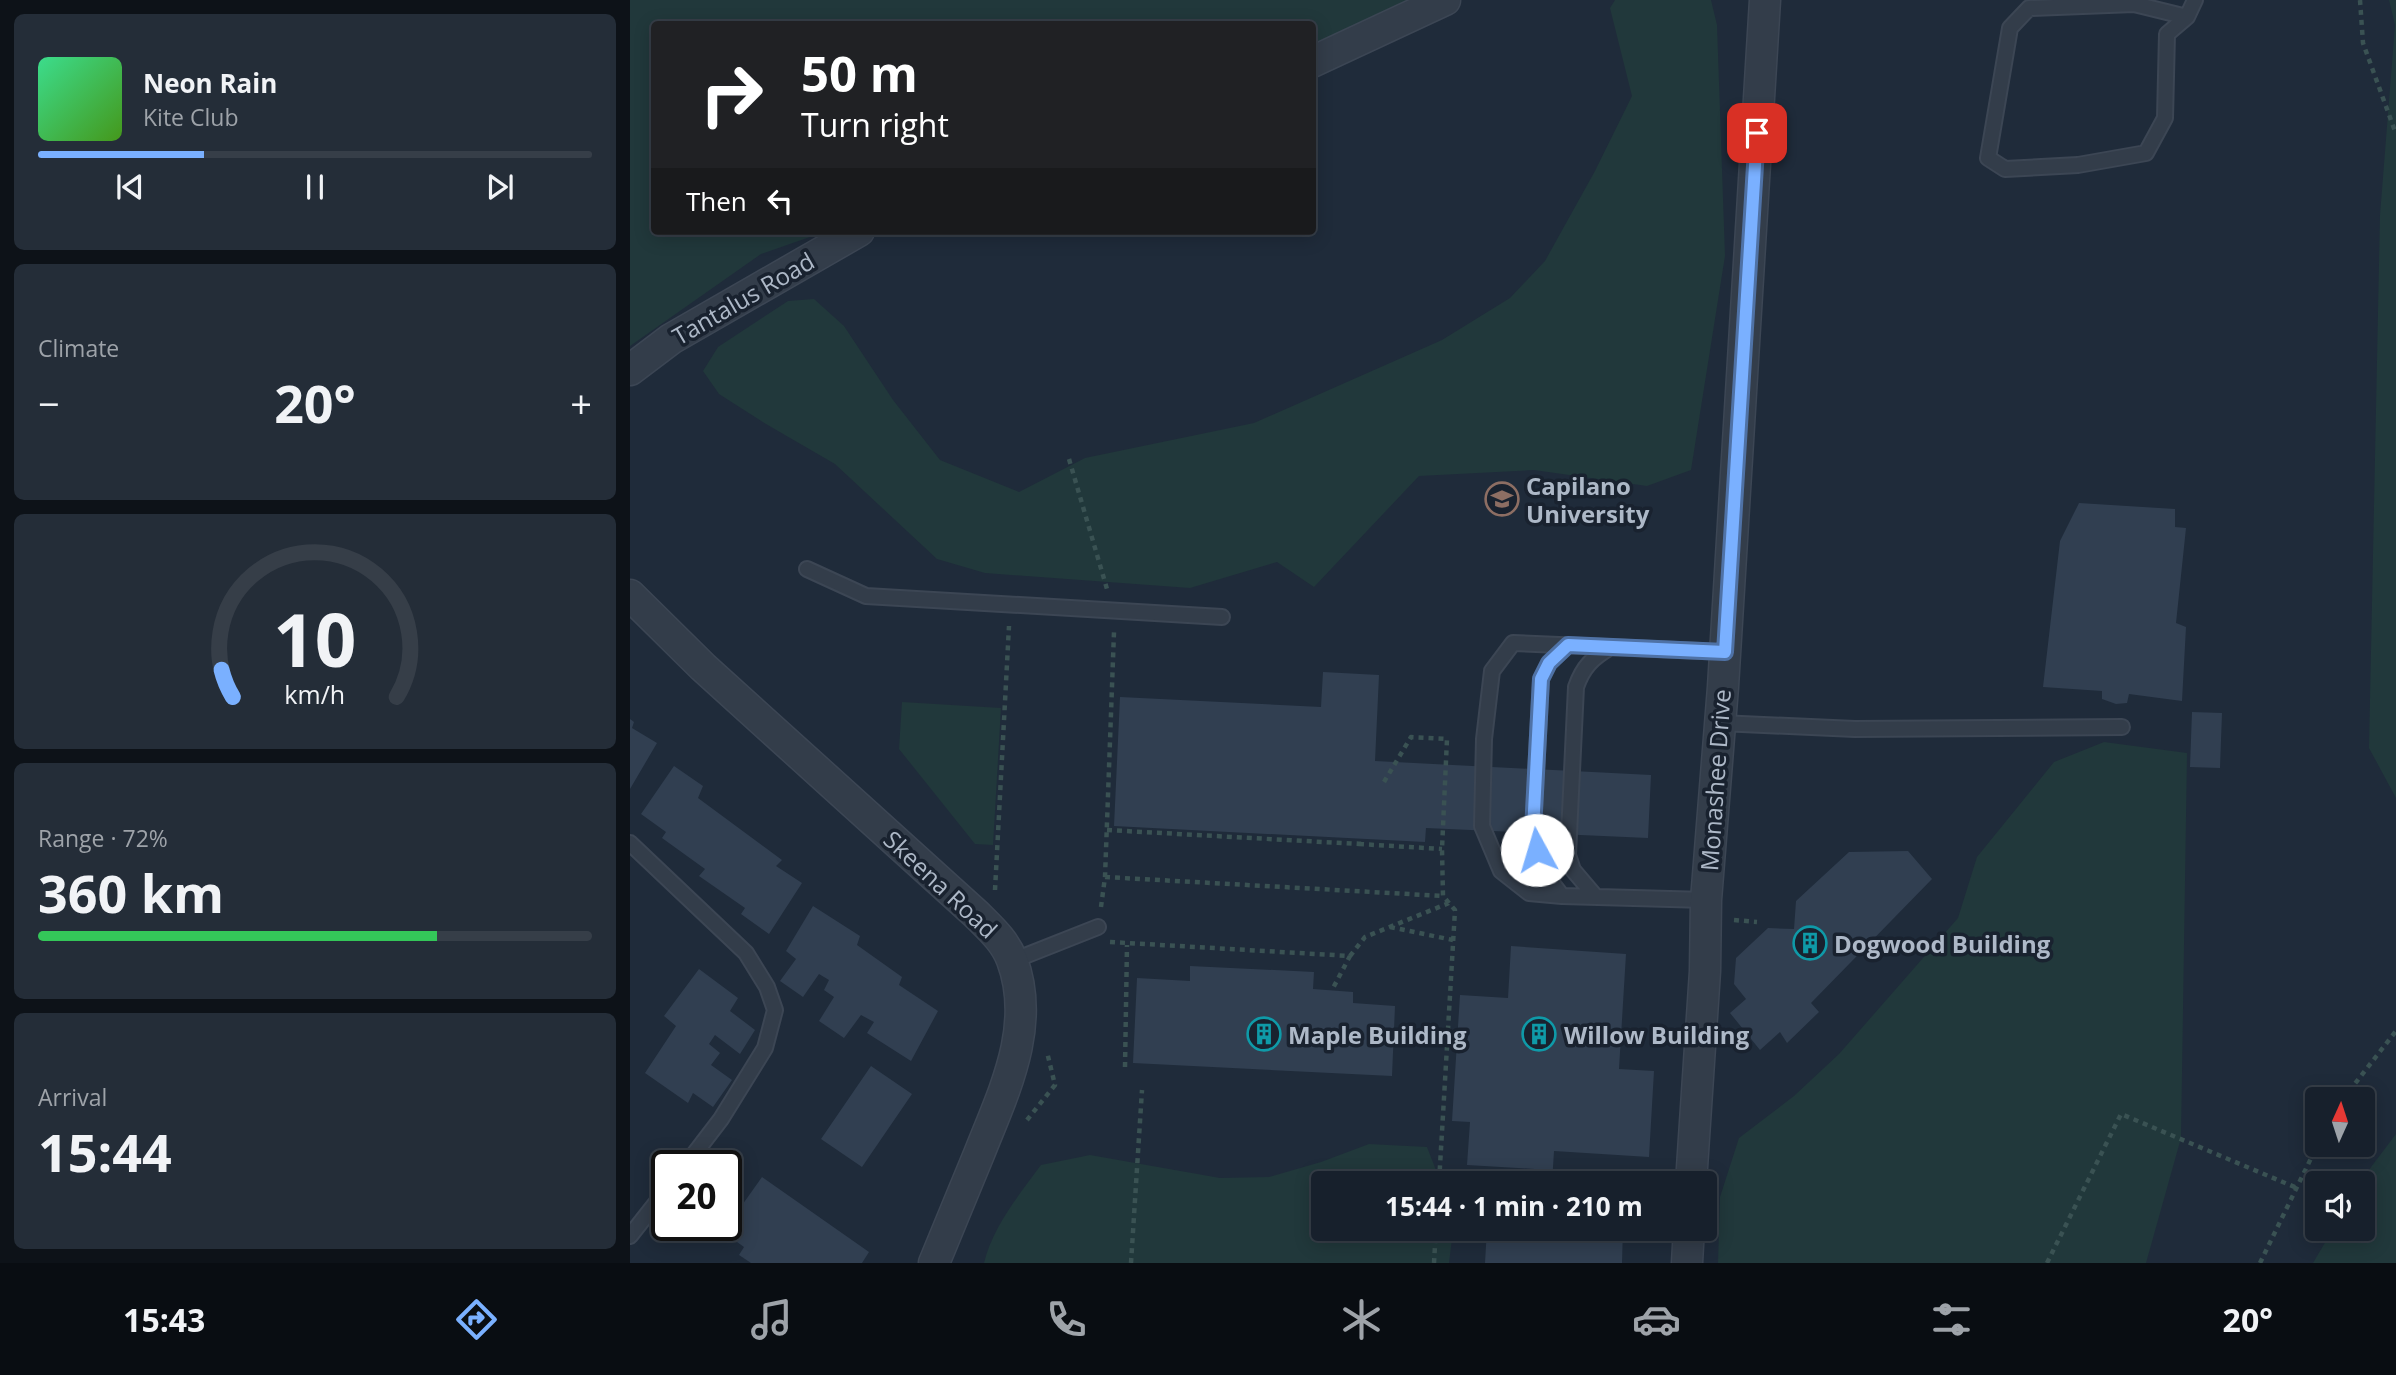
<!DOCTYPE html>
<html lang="en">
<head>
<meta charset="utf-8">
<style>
	body { margin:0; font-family:"Open Sans",sans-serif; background:#242d38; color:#f1f3f6; height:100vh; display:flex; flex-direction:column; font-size:26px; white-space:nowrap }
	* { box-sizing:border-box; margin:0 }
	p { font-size:23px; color:#9ea3a9 }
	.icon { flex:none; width:38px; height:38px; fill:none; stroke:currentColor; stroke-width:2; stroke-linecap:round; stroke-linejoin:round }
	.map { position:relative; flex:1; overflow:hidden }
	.drawer { display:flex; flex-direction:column; gap:14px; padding:14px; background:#0d1218; width:630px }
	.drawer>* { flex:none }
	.banner { position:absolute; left:21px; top:21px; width:665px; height:214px; border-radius:7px; box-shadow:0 4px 18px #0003,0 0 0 2px #363e48; background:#202124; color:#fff; overflow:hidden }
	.needle { width:46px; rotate:3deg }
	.fabs { position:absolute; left:1675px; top:1087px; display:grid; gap:14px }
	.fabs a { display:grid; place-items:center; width:70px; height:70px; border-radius:7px; background:#17202c; box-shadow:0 4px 18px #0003,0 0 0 2px #363e48; font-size:35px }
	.speed { position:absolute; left:21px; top:1150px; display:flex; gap:14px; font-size:35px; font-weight:700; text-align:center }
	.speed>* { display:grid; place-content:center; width:91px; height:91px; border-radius:50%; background:#17202c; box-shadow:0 4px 18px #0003,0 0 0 2px #363e48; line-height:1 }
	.speed .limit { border:4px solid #111; border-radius:10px; background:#fff; color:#111 }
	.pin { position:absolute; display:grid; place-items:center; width:60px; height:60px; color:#fff; margin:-30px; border-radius:14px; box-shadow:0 4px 10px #0006 }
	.me { position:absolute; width:77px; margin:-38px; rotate:354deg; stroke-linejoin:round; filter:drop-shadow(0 0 5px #0008) }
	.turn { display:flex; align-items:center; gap:24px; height:147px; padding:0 35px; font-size:32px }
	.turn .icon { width:91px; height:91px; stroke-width:2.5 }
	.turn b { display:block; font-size:49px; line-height:60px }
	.then { display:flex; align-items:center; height:66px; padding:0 35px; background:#0003; gap:14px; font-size:26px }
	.big { font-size:52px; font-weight:700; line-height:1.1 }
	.drawer .widget { flex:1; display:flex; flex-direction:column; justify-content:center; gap:10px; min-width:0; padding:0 24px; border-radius:10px; background:#242d38 }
	.drawer .dial { align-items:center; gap:0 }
	.dial svg { height:182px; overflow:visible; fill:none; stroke:#363e48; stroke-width:7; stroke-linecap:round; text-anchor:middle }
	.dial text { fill:#f1f3f6; stroke:none }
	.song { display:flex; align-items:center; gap:21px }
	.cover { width:84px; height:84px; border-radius:10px; background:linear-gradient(135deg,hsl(150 70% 55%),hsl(100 70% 35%)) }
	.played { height:7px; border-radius:4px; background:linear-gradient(90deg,#7ab0ff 30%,#363e48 30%) }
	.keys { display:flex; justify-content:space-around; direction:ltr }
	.heat { display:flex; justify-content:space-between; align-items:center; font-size:38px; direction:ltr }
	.charge { height:10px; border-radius:5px; background:linear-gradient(90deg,#34c759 72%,#363e48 0) }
	.trip { position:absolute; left:681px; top:1171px; width:406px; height:70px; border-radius:7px; background:#17202c; box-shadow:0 4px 18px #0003,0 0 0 2px #363e48; font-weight:700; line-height:70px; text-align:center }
	.tab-bar { display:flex; height:112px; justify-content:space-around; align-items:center; background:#090d12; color:#9ea3a9 }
	.tab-bar .icon { width:49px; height:49px }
	.tab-bar .active { color:#7ab0ff }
	.tab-bar b { font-size:32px; color:#f1f3f6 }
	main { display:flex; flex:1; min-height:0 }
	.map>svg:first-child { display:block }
	.green { fill:#21383b }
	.building { fill:#313f51 }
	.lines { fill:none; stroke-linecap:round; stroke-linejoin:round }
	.service-casing { stroke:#3c4654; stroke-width:18 }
	.minor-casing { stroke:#3c4654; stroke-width:33 }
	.path { stroke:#3a5253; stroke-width:4.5; stroke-dasharray:5 5; stroke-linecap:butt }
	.service { stroke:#333d4a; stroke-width:14 }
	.minor { stroke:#333d4a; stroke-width:30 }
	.route-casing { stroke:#4f72a6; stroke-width:18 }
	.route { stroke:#7ab0ff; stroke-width:12 }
	.labels { text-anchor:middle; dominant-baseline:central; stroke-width:7; stroke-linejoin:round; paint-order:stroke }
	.street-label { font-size:24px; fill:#adb8c7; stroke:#19222f }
	.poi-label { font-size:24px; font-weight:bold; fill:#adb8c7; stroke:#19222f; text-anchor:start }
</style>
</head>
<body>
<main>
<section class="drawer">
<div class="widget">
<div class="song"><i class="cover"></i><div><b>Neon Rain</b><p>Kite Club</p></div></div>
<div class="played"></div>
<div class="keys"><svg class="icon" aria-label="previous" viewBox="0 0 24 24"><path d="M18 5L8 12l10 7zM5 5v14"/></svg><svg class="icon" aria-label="pause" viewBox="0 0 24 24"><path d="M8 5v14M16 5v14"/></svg><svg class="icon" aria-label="next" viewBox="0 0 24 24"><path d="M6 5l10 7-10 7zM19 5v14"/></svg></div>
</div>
<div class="widget"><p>Climate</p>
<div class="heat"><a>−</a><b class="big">20°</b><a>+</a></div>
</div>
<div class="widget dial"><svg viewBox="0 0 100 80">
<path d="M14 69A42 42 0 1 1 86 69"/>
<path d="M14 69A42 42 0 0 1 9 57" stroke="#7ab0ff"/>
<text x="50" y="56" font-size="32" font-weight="700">10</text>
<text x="50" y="72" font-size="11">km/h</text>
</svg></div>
<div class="widget"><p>Range · 72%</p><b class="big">360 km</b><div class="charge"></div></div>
<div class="widget"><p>Arrival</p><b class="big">15:44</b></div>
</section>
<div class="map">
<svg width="1766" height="1263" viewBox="0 0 1766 1263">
	<rect width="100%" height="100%" fill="#1f2b3a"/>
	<path class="green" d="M 0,0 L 789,0 L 683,49 L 682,24 L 24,24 L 24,231 L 197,231 L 131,254 L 0,346 Z
		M 985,0 L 1081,0 L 1087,25 L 1095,256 L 1061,470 L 1017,486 L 904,470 L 789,476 L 684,587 L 647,562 L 560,588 L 355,573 L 307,559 L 205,464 L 136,424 L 89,394 L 73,371 L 88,347 L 158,301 L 184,299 L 214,326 L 263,400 L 310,460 L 389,492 L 455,458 L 624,423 L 812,340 L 880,298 L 915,261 L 965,171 L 1002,96 L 980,8 Z
		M 1759,0 L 1766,0 L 1766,798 L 1739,748 L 1750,215 L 1765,25 Z
		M 272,702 L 371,708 L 363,845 L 345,844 L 269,749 Z
		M 1474,742 L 1557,753 L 1551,1138 L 1516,1263 L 1088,1263 L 1090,1197 L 1109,1138 L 1164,1096 L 1209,1054 L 1328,918 L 1347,857 L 1424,762 Z
		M 1766,1134 L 1766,1263 L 1683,1263 L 1703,1229 L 1732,1228 L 1732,1183 L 1729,1183 Z
		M 739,1144 L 797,1147 L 811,1183 L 693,1183 L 693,1228 L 821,1229 L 822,1239 L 819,1263 L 354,1263 C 363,1226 389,1195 411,1165 L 460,1155 L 590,1178 L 639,1177 L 691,1162 Z"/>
	<path class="building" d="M 1449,503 L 1545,509 L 1545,527 L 1556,528 L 1546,623 L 1556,627 L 1552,701 L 1499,694 L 1497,703 L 1486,704 L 1472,699 L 1472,691 L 1413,687 L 1430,541 Z
		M 693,672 L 749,675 L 745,761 L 1021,775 L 1018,838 L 796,828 L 795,842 L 484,826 L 490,697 L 691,707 Z
		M 1562,712 L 1592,713 L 1590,768 L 1560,767 Z
		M 0,719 L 4,722 L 2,728 L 27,743 L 0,789 Z
		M 44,766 L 73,786 L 68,798 L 152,860 L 146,866 L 172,883 L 139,934 L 111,914 L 115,908 L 69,876 L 75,869 L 32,838 L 36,832 L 11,814 Z
		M 1278,851 L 1302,879 L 1181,1003 L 1189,1012 L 1157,1043 L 1150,1032 L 1130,1050 L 1100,1013 L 1116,999 L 1104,984 L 1106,958 L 1138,928 L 1164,929 L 1166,901 L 1219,852 Z
		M 183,906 L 230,936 L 227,945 L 272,977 L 269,985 L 308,1011 L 281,1061 L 237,1033 L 244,1022 L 231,1015 L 214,1038 L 189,1021 L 204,997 L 194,990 L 199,980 L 189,974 L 173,997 L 150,981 L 166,959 L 156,951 Z
		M 881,946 L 996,954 L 989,1069 L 1024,1071 L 1019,1157 L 924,1151 L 922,1183 L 904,1183 L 905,1169 L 837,1165 L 840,1122 L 822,1121 L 830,995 L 878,998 Z
		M 560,966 L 684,972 L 683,989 L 723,992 L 723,1003 L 765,1006 L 762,1076 L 503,1063 L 507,978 L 560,981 Z
		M 69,969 L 108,998 L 100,1011 L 125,1030 L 110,1054 L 85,1035 L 79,1044 L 90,1053 L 81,1065 L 102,1080 L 83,1107 L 63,1093 L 58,1103 L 15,1073 L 46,1026 L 34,1016 Z
		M 241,1066 L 282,1094 L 232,1167 L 191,1139 Z
		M 132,1177 L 239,1252 L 232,1263 L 121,1263 L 109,1255 L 114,1247 L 93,1232 Z
		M 857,1228 L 993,1228 L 992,1263 L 855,1263 Z"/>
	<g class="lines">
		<defs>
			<path id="service" d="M 1557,17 L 1504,4 L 1399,8 L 1380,28 L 1358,158 L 1375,169 L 1448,165 L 1516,153 L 1535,118 L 1537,34 L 1557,17 L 1565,0
				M 177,569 L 236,596 L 592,617
				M 1090,723 L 1225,729 L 1492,727
				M 0,843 L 116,953 L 137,987 L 145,1010 L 135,1048 L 91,1119 L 55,1166
				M 932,896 L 912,870 L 903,830 L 911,679 L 919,663 L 938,645
				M 966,897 L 943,870 L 938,855 L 946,687 C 953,667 962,658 981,647
				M 1076,900 L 932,896 L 899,893 L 871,871 L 852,826 L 854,739 L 862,671 L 883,643 L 1095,652
				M 382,961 L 468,927
				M 0,1236 L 37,1189"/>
			<path id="minor" d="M 682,62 L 815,0
				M 0,370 L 41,339 L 229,231
				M 0,595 L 73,667 L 346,914 C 360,928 375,941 382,960 C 407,1027 373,1093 349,1154 C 334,1191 319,1227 304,1263
				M 1061,1183 L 1075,971 L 1076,900 L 1093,687 L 1135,0
				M 1057,1263 L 1059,1228"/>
		</defs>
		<use href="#service" class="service-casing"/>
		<use href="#minor" class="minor-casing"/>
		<path class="path" d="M 1730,0 L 1733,43 L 1766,134
			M 439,459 L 477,589
			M 754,782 L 781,737 L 817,739 L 812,849 L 813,896 L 825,910 L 809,1183
			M 477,830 L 729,844 L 729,839
			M 729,844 L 812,849
			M 475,877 L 813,896
			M 365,890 L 379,626
			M 471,907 L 475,877 L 484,632
			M 1104,920 L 1127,922
			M 760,927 L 823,940
			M 480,942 L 720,956 L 702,990
			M 720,956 L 735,937 L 819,903
			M 495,1067 L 497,945
			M 1713,1099 L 1766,1031
			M 397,1120 L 425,1085 L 417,1052
			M 501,1263 L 512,1090
			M 804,1263 L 806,1228
			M 1417,1263 L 1491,1114 L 1667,1188
			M 1630,1263 L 1688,1144"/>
		<use href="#service" class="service"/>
		<use href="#minor" class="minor"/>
	</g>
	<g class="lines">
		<defs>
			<path id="route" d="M 907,850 L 903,830 L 911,679 L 919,663 L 938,645 L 1095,652 L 1127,133"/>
		</defs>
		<use href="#route" class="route-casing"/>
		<use href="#route" class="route"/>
	</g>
	<defs>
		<symbol id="university-ring" viewBox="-11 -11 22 22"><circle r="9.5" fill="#19222f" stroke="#8d6e63" stroke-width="1.5"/><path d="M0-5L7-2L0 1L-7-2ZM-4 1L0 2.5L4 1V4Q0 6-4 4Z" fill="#8d6e63"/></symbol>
		<symbol id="building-ring" viewBox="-11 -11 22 22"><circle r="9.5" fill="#19222f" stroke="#0f9aa8" stroke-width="1.5"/><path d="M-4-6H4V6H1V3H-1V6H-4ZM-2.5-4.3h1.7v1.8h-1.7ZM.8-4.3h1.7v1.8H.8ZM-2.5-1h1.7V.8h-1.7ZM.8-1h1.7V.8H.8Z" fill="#0f9aa8"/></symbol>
	</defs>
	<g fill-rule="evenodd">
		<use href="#university-ring" x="853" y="480" width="38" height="38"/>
		<use href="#building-ring" x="1161" y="924" width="38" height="38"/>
		<use href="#building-ring" x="615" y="1015" width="38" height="38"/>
		<use href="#building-ring" x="890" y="1015" width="38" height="38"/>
	</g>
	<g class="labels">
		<g class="street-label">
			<text transform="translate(113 298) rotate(-30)">Tantalus Road</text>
			<text transform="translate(1085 780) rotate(-86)">Monashee Drive</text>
			<text transform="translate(311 884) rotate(43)">Skeena Road</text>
		</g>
		<g class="poi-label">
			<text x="896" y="485">Capilano<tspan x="896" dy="28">University</tspan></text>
			<text x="1204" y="943">Dogwood Building</text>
			<text x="658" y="1034">Maple Building</text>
			<text x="934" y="1034">Willow Building</text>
		</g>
	</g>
</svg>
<div class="fabs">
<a><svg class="needle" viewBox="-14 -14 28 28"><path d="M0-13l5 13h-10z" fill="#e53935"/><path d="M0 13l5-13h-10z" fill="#9ea3a9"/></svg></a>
<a><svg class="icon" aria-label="sound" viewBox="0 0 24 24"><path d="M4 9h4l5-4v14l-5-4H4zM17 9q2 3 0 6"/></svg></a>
</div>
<div class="speed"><div class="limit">20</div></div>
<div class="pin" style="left:1127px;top:133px;background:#d93025"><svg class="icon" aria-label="arrive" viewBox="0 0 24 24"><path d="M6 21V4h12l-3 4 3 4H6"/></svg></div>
<svg class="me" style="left:907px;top:850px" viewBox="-20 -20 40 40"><circle r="19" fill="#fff"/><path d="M0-13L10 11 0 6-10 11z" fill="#7ab0ff"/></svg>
<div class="trip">15:44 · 1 min · 210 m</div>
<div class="banner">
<div class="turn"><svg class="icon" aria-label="right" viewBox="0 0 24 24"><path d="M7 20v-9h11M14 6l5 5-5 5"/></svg><div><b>50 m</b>Turn right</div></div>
<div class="then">Then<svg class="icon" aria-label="left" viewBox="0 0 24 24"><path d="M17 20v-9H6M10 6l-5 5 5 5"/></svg></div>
</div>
</div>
</main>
<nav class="tab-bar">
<b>15:43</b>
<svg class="icon active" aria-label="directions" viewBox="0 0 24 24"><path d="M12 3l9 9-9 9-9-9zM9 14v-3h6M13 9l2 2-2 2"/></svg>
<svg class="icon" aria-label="music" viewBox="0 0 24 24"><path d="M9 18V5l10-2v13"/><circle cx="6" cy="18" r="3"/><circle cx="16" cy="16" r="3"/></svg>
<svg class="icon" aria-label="phone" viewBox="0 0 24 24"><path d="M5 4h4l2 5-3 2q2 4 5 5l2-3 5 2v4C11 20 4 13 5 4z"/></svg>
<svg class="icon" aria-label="climate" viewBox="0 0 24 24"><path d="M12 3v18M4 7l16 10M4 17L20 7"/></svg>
<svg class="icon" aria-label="car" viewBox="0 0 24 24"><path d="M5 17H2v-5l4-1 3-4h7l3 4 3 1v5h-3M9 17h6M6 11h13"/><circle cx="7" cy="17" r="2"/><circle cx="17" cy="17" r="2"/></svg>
<svg class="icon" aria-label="filters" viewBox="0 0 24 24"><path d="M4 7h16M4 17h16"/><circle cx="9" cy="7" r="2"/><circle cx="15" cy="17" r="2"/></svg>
<b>20°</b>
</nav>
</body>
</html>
